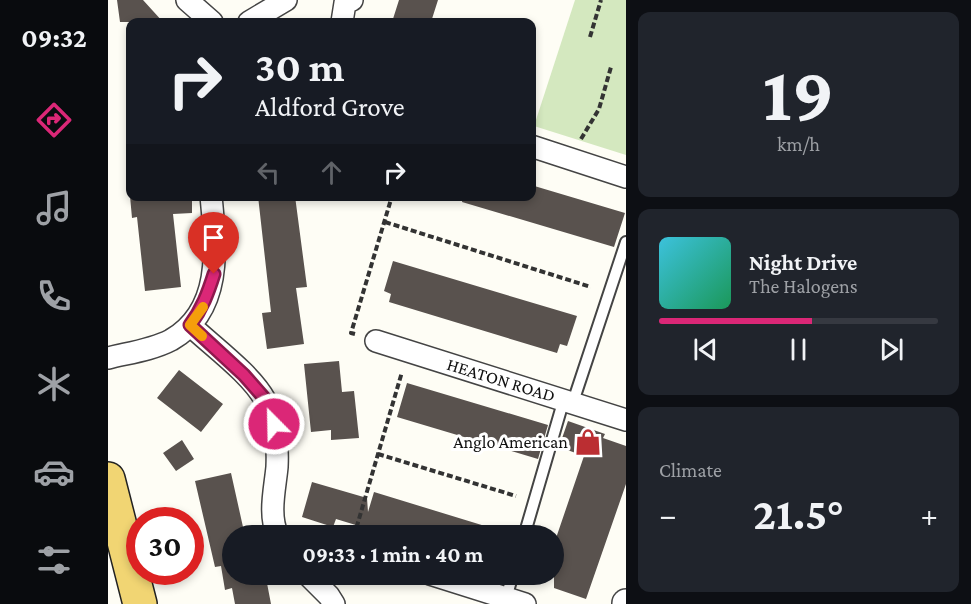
<!DOCTYPE html>
<html lang="en">
<head>
<meta charset="utf-8">
<style>
	body { margin:0; font-family:"Crimson Pro",serif; background:#20242c; color:#f1f3f6; height:100vh; display:flex; flex-direction:column; font-size:22px; white-space:nowrap }
	* { box-sizing:border-box; margin:0 }
	p { font-size:20px; color:#9ea1a6 }
	.icon { flex:none; width:33px; height:33px; fill:none; stroke:currentColor; stroke-width:2; stroke-linecap:round; stroke-linejoin:round }
	.map { position:relative; flex:1; overflow:hidden }
	.drawer { display:flex; flex-direction:column; gap:12px; padding:12px; background:#0d0f14; width:345px }
	.drawer>* { flex:none }
	.top-card { position:absolute; left:18px; top:18px; width:410px; height:183px; border-radius:12px; box-shadow:0 3px 9px #0003; background:#171b24; color:#f1f3f6; overflow:hidden }
	.speed { position:absolute; left:18px; top:507px; display:flex; gap:12px; font-size:30px; font-weight:700; text-align:center }
	.speed>* { display:grid; place-content:center; width:78px; height:78px; border-radius:50%; background:#171b24; box-shadow:0 3px 9px #0003; line-height:1 }
	.speed .limit { border:9px solid #d22; background:#fff; color:#111 }
	.pin { position:absolute; display:grid; place-items:center; width:51px; height:51px; color:#fff; margin:-62px -26px; border-radius:50% 50% 50% 0; rotate:-45deg; box-shadow:0 0 6px #0007 }
	.pin .icon { rotate:45deg }
	.me { position:absolute; width:66px; margin:-33px; rotate:337deg; stroke-linejoin:round; filter:drop-shadow(0 0 4px #0008) }
	.turn { display:flex; align-items:center; gap:21px; height:126px; padding:0 30px; font-size:27px }
	.turn .icon { width:78px; height:78px; stroke-width:2.5 }
	.turn b { display:block; font-size:42px; line-height:51px }
	.lanes { display:flex; align-items:center; height:57px; padding:0 30px; background:#0003; justify-content:center; gap:30px; direction:ltr }
	.lanes .off { opacity:.35 }
	.big { font-size:45px; font-weight:700; line-height:1.1 }
	.drawer .tile { flex:1; display:flex; flex-direction:column; justify-content:center; gap:9px; min-width:0; padding:0 21px; border-radius:12px; background:#20242c }
	.drawer .dial { align-items:center; gap:0 }
	.dial b { font-size:78px; line-height:1 }
	.song { display:flex; align-items:center; gap:18px }
	.cover { width:72px; height:72px; border-radius:9px; background:linear-gradient(135deg,hsl(190 70% 55%),hsl(150 70% 35%)) }
	.played { height:6px; border-radius:3px; background:linear-gradient(90deg,#db2777 55%,#363941 55%) }
	.keys { display:flex; justify-content:space-around; direction:ltr }
	.heat { display:flex; justify-content:space-between; align-items:center; font-size:33px; direction:ltr }
	.trip { position:absolute; left:114px; top:525px; width:342px; height:60px; border-radius:30px; background:#171b24; box-shadow:0 3px 9px #0003; font-weight:700; line-height:60px; text-align:center }
	main { display:flex; flex:1; min-height:0 }
	.tab-bar { display:flex; flex-direction:column; width:108px; justify-content:space-around; align-items:center; background:#090b0e; color:#9ea1a6 }
	.tab-bar .icon { width:42px; height:42px }
	.tab-bar .on { color:#db2777 }
	.tab-bar b { font-size:27px; color:#f1f3f6 }
	.map>svg:first-child { display:block }
	.green { fill:#d4e8bf }
	.building { fill:#59524e }
	.lines { fill:none; stroke-linecap:round; stroke-linejoin:round }
	.service-casing { stroke:#444; stroke-width:14 }
	.minor-casing { stroke:#444; stroke-width:24 }
	.tertiary-casing { stroke:#444; stroke-width:30 }
	.primary-casing { stroke:#222; stroke-width:36 }
	.path { stroke:#333; stroke-width:4; stroke-dasharray:6 3; stroke-linecap:butt }
	.service { stroke:#fff; stroke-width:10 }
	.minor { stroke:#fff; stroke-width:21 }
	.tertiary { stroke:#fff; stroke-width:27 }
	.primary { stroke:#f1d573; stroke-width:33 }
	.route-casing { stroke:#8e194d; stroke-width:15 }
	.route { stroke:#db2777; stroke-width:10 }
	.slow { stroke:#f59e0b; stroke-width:10 }
	.labels { text-anchor:middle; dominant-baseline:central; stroke-width:6; stroke-linejoin:round; paint-order:stroke }
	.street-label { font-size:18px; fill:#111; stroke:#fff }
	.poi-label { font-size:18px; fill:#111; stroke:#fff; text-anchor:end }
</style>
</head>
<body>
<main>
<nav class="tab-bar">
<b>09:32</b>
<svg class="icon on" aria-label="directions" viewBox="0 0 24 24"><path d="M12 3l9 9-9 9-9-9zM9 14v-3h6M13 9l2 2-2 2"/></svg>
<svg class="icon" aria-label="music" viewBox="0 0 24 24"><path d="M9 18V5l10-2v13"/><circle cx="6" cy="18" r="3"/><circle cx="16" cy="16" r="3"/></svg>
<svg class="icon" aria-label="phone" viewBox="0 0 24 24"><path d="M5 4h4l2 5-3 2q2 4 5 5l2-3 5 2v4C11 20 4 13 5 4z"/></svg>
<svg class="icon" aria-label="climate" viewBox="0 0 24 24"><path d="M12 3v18M4 7l16 10M4 17L20 7"/></svg>
<svg class="icon" aria-label="car" viewBox="0 0 24 24"><path d="M5 17H2v-5l4-1 3-4h7l3 4 3 1v5h-3M9 17h6M6 11h13"/><circle cx="7" cy="17" r="2"/><circle cx="17" cy="17" r="2"/></svg>
<svg class="icon" aria-label="filters" viewBox="0 0 24 24"><path d="M4 7h16M4 17h16"/><circle cx="9" cy="7" r="2"/><circle cx="15" cy="17" r="2"/></svg>
</nav>
<div class="map">
<svg width="518" height="604" viewBox="0 0 518 604">
	<rect width="100%" height="100%" fill="#fefdf5"/>
	<path class="green" d="M 467,0 L 518,0 L 518,155 L 426,126 Z"/>
	<path class="building" d="M 9,0 L 35,0 L 55,22 L 12,22 Z
		M 291,0 L 330,0 L 323,22 L 284,22 Z
		M 423,185 L 517,213 L 506,247 L 354,202 L 355,196 L 423,196 Z
		M 22,196 L 84,196 L 84,213 L 65,214 L 73,287 L 37,291 L 29,217 L 24,218 Z
		M 150,196 L 187,196 L 199,287 L 188,288 L 196,344 L 159,349 L 154,313 L 163,312 Z
		M 285,261 L 469,316 L 459,346 L 452,344 L 449,353 L 281,302 L 283,294 L 276,291 Z
		M 231,361 L 234,392 L 246,391 L 251,438 L 223,440 L 223,430 L 203,432 L 196,364 Z
		M 71,370 L 115,404 L 93,432 L 49,398 Z
		M 299,383 L 440,425 L 430,459 L 289,417 Z
		M 460,421 L 497,434 L 495,438 L 518,446 L 518,484 L 478,599 L 446,588 L 446,544 L 476,456 L 451,447 Z
		M 74,440 L 86,459 L 68,471 L 55,453 Z
		M 123,473 L 137,536 L 124,536 L 124,574 L 146,574 L 147,580 L 158,578 L 163,604 L 127,604 L 124,588 L 117,590 L 113,566 L 107,567 L 87,481 Z
		M 204,482 L 259,498 L 260,512 L 266,492 L 390,530 L 389,536 L 284,536 L 228,519 L 225,527 L 194,517 Z"/>
	<g class="lines">
		<defs>
			<path id="service" d="M 465,402 L 518,242
				M 416,536 L 456,399
				M 398,598 L 405,574"/>
			<path id="minor" d="M 79,0 L 104,22
				M 141,22 L 178,0
				M 234,22 L 237,3 L 244,0
				M 423,146 L 518,177
				M 82,325 C 104,346 143,374 157,400 C 168,420 170,445 169,467 C 167,489 160,515 170,536
				M 268,341 L 518,420
				M 0,358 C 20,353 44,350 63,340 C 115,310 108,248 103,196
				M 199,574 L 221,596 L 226,604
				M 322,574 L 417,604"/>
			<path id="tertiary" d="M 518,604 L 518,603"/>
			<path id="primary" d="M 0,479 L 32,604"/>
		</defs>
		<use href="#service" class="service-casing"/>
		<use href="#minor" class="minor-casing"/>
		<use href="#tertiary" class="tertiary-casing"/>
		<use href="#primary" class="primary-casing"/>
		<path class="path" d="M 482,37 L 493,0
			M 473,139 L 491,109 L 503,67
			M 277,222 L 483,287
			M 247,334 L 243,333 L 284,196
			M 270,454 L 408,496
			M 246,536 L 294,372"/>
		<use href="#service" class="service"/>
		<use href="#minor" class="minor"/>
		<use href="#tertiary" class="tertiary"/>
		<use href="#primary" class="primary"/>
	</g>
	<g class="lines">
		<defs>
			<path id="route" d="M 106,274 C 100,293 94,309 82,325 L 136,375 L 157,399 L 166,424"/>
		</defs>
		<use href="#route" class="route-casing"/>
		<use href="#route" class="route"/>
		<path class="slow" d="M 94,336 L 82,325 L 95,307"/>
	</g>
	<defs>
		<symbol id="shop-bare" viewBox="-9 -9 18 18"><path d="M-5-2.5h2.3a2.7 3.5 0 0 1 5.4 0H5L5.5 6h-11ZM-1.5-2.5h3a1.5 2.3 0 0 0-3 0Z" fill="#bb2e32" stroke="#fff" stroke-width="2.5" paint-order="stroke"/></symbol>
	</defs>
	<g fill-rule="evenodd">
		<use href="#shop-bare" x="461" y="423" width="38" height="38"/>
	</g>
	<g class="labels">
		<g class="street-label">
			<text transform="translate(393 380) rotate(17)">HEATON ROAD</text>
		</g>
		<g class="poi-label">
			<text x="460" y="442">Anglo American</text>
		</g>
	</g>
</svg>
<div class="speed"><div class="limit">30</div></div>
<div class="pin" style="left:106px;top:274px;background:#d93025"><svg class="icon" aria-label="arrive" viewBox="0 0 24 24"><path d="M6 21V4h12l-3 4 3 4H6"/></svg></div>
<svg class="me" style="left:166px;top:424px" viewBox="-20 -20 40 40"><circle r="17" fill="#db2777" stroke="#fff" stroke-width="3"/><path d="M0-11L8 9 0 5-8 9z" fill="#fff"/></svg>
<div class="trip">09:33 · 1 min · 40 m</div>
<div class="top-card">
<div class="turn"><svg class="icon" aria-label="right" viewBox="0 0 24 24"><path d="M7 20v-9h11M14 6l5 5-5 5"/></svg><div><b>30 m</b>Aldford Grove</div></div>
<div class="lanes"><svg class="icon off" aria-label="left" viewBox="0 0 24 24"><path d="M17 20v-9H6M10 6l-5 5 5 5"/></svg><svg class="icon off" aria-label="ahead" viewBox="0 0 24 24"><path d="M12 20V5M6 11l6-6 6 6"/></svg><svg class="icon" aria-label="right" viewBox="0 0 24 24"><path d="M7 20v-9h11M14 6l5 5-5 5"/></svg></div>
</div>
</div>
<section class="drawer">
<div class="tile dial"><b>19</b><p>km/h</p></div>
<div class="tile">
<div class="song"><i class="cover"></i><div><b>Night Drive</b><p>The Halogens</p></div></div>
<div class="played"></div>
<div class="keys"><svg class="icon" aria-label="previous" viewBox="0 0 24 24"><path d="M18 5L8 12l10 7zM5 5v14"/></svg><svg class="icon" aria-label="pause" viewBox="0 0 24 24"><path d="M8 5v14M16 5v14"/></svg><svg class="icon" aria-label="next" viewBox="0 0 24 24"><path d="M6 5l10 7-10 7zM19 5v14"/></svg></div>
</div>
<div class="tile"><p>Climate</p>
<div class="heat"><a>−</a><b class="big">21.5°</b><a>+</a></div>
</div>
</section>
</main>
</body>
</html>
